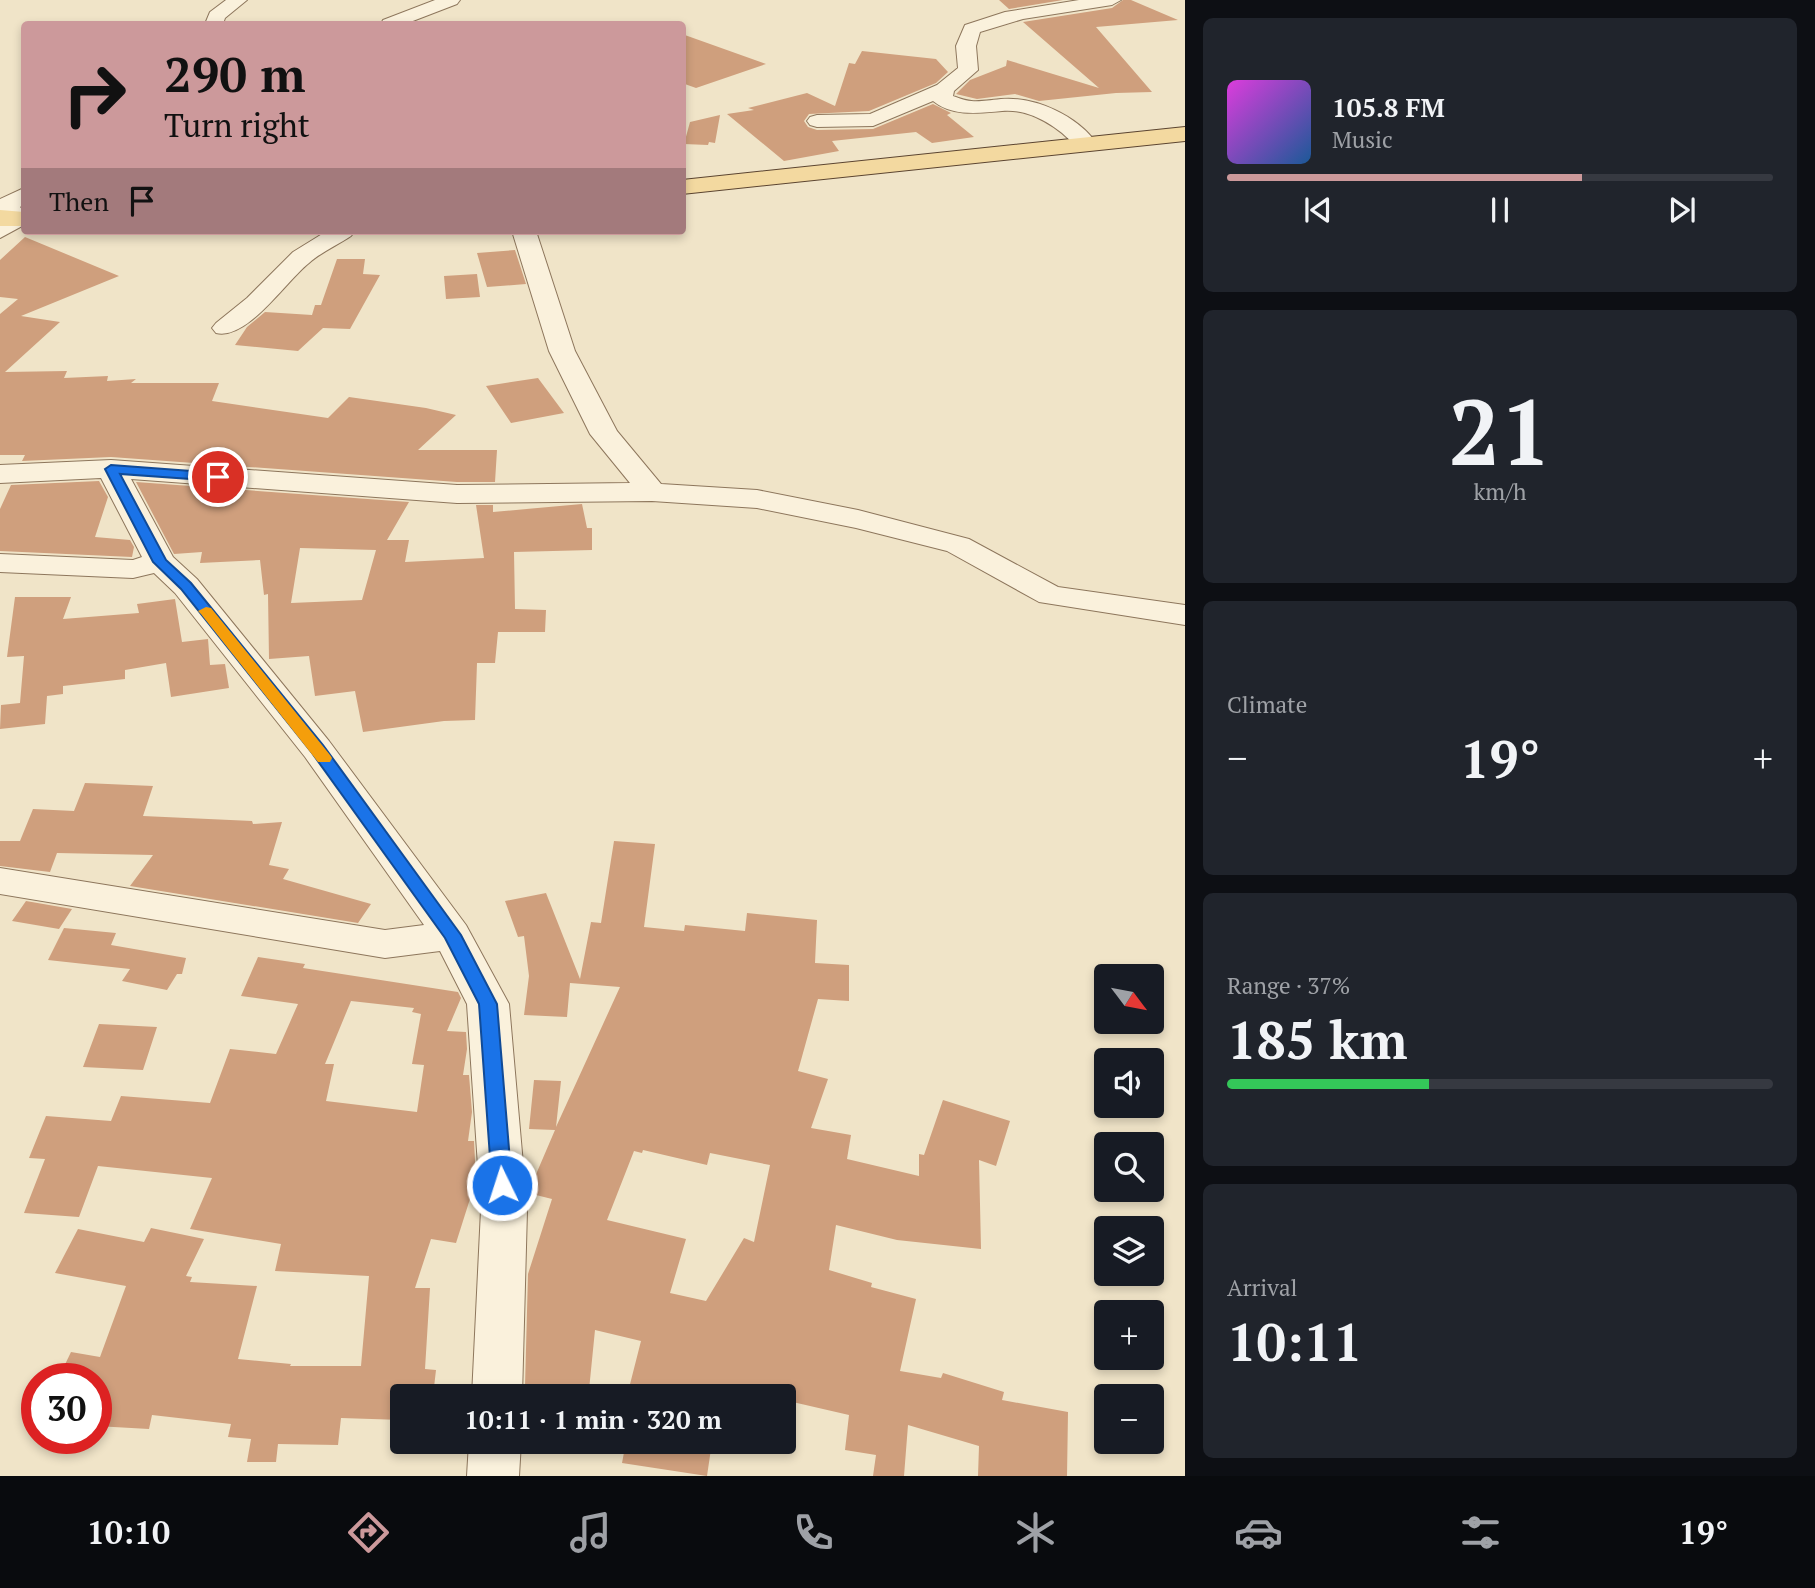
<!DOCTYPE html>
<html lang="en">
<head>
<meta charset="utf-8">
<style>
	body { margin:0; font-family:"PT Serif",serif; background:#20242c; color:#f1f3f6; height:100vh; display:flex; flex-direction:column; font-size:26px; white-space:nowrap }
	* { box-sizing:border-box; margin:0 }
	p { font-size:23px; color:#9ea1a6 }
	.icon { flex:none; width:38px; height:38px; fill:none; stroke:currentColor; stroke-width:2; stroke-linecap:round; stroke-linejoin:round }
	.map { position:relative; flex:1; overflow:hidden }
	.sheet { display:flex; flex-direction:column; gap:18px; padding:18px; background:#0d0f14; width:630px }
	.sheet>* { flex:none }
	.hud { position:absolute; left:21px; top:21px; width:665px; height:214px; border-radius:7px; box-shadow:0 4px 10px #0003; background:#cc999b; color:#111; overflow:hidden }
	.needle { width:46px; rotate:122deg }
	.tools { position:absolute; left:1094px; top:964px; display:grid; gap:14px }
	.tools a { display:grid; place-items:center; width:70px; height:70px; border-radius:7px; background:#171b24; box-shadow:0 4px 10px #0003; font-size:35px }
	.speed { position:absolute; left:21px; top:1363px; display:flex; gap:14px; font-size:35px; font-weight:700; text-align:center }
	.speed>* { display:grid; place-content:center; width:91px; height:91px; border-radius:50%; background:#171b24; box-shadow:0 4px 10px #0003; line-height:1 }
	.speed .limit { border:10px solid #d22; background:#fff; color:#111 }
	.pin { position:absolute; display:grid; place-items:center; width:60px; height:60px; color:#fff; margin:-30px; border:4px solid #fff; border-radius:50%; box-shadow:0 2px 7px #0007 }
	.me { position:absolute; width:77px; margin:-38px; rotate:356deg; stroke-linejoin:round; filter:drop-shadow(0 0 5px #0008) }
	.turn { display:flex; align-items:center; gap:24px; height:147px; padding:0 28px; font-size:32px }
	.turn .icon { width:91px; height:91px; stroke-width:2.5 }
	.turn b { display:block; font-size:49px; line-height:60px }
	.then { display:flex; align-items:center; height:66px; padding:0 28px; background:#0003; gap:14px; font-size:26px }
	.big { font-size:52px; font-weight:700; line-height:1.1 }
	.sheet .card { flex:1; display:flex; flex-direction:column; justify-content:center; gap:10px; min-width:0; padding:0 24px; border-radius:10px; background:#20242c }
	.sheet .dial { align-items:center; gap:0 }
	.dial b { font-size:91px; line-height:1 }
	.song { display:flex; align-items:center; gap:21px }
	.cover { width:84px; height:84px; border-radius:10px; background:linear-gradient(135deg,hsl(300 70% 55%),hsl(210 70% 35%)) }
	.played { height:7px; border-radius:4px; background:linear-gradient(90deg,#cc999b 65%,#363941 65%) }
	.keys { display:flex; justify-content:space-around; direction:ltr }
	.heat { display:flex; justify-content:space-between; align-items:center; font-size:38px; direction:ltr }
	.charge { height:10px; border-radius:5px; background:linear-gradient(90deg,#34c759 37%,#363941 0) }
	.trip { position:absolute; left:390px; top:1384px; width:406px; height:70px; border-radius:7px; background:#171b24; box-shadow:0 4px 10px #0003; font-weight:700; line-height:70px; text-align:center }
	.menu { display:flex; height:112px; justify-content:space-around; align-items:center; background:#090b0e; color:#9ea1a6 }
	.menu .icon { width:49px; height:49px }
	.menu .on { color:#cc999b }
	.menu b { font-size:32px; color:#f1f3f6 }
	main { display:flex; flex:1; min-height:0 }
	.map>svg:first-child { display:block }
	.building { fill:#cf9f7d; fill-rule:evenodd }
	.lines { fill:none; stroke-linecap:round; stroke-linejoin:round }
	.minor-casing { stroke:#8d765c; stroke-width:2 }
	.major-casing { stroke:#5b4430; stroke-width:2 }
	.minor { fill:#faf1dc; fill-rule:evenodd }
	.major { fill:#f3d9a0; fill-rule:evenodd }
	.route { fill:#1a73e8; stroke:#114b97; stroke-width:2 }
	.slow { fill:#f59e0b }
</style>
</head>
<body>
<main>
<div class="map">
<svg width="1185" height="1476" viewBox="0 0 1185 1476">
	<rect width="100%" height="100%" fill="#f0e4c8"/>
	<path class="building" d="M 999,0 L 1063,0 L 1009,9 Z
		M 1123,0 L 1131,0 L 1178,20 L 1096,27 L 1152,92 L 1116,93 L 1039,101 L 1015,94 L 977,99 L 956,94 L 970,80 L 1006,66 L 1007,60 L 1099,88 L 1023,22 L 1112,8 Z
		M 682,34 L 766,64 L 696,88 L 682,83 Z
		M 862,51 L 936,59 L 948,72 L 936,83 L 869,111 L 809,114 L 804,121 L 808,127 L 817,130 L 873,129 L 933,104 L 951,113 L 947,115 L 974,137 L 932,143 L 916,132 L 832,141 L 839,151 L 784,161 L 727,114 L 754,110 L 748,108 L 807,93 L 835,106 L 849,63 L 855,64 Z
		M 720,115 L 715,143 L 709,142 L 708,145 L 684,144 L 690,122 Z
		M 25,237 L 119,276 L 21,316 L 60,322 L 5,372 L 67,371 L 64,378 L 108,376 L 107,381 L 136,379 L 131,383 L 219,383 L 212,401 L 328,418 L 349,397 L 426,408 L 456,415 L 418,450 L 497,450 L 495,482 L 457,482 L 111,457 L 22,461 L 25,455 L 0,455 L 0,314 L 18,299 L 0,297 L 0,260 Z
		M 515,250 L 526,284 L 487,287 L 477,253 Z
		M 337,259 L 365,259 L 363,274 L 380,275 L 350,329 L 323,328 L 298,351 L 235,345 L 247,327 L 265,312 L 312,315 L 315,305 L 321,305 Z
		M 477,274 L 480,297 L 446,299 L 444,276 Z
		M 538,378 L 564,413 L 511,423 L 486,386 Z
		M 99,481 L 108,497 L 95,537 L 130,540 L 134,547 L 132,557 L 0,551 L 0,509 L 11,485 Z
		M 136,482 L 409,502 L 387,540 L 409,540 L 405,562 L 484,558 L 476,505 L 493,505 L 493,512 L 582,504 L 587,528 L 592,528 L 592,550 L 514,552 L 515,609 L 546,610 L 545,632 L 498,632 L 495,663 L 477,663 L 475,720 L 444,721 L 363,732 L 355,691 L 315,696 L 309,656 L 269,659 L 268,594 L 264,595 L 260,560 L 200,563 L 202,552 L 174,554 ZM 300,548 L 376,550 L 362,600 L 291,603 Z
		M 15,597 L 71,597 L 63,619 L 139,613 L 137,604 L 175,599 L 182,642 L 208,639 L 210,665 L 225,664 L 229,688 L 171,697 L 166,663 L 125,670 L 125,679 L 63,686 L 63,694 L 47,696 L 45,724 L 0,729 L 1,705 L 20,703 L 24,656 L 7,657 Z
		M 85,783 L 153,786 L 143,816 L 252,821 L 253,824 L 282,822 L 269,865 L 289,869 L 283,879 L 371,904 L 358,923 L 130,886 L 153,855 L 57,853 L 50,872 L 0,866 L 0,841 L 20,841 L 33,809 L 74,811 Z
		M 614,841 L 655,844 L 644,927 L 684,931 L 685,925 L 745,931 L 747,913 L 817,920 L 815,963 L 849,965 L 849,1001 L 818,999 L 798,1071 L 828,1079 L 811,1128 L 851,1135 L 847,1159 L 919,1176 L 919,1154 L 924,1155 L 943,1100 L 1010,1121 L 996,1166 L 979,1160 L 981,1249 L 897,1240 L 836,1225 L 829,1270 L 872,1283 L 871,1287 L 916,1299 L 900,1371 L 941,1378 L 943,1373 L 1004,1392 L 1002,1400 L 1068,1412 L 1067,1476 L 978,1476 L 979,1446 L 908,1425 L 904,1476 L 873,1476 L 876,1455 L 845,1450 L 849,1415 L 784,1400 L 784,1396 L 768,1396 L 721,1385 L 718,1396 L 627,1396 L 641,1341 L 595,1330 L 589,1390 L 525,1386 L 528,1274 L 552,1199 L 528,1193 L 555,1130 L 529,1129 L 534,1080 L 561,1081 L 556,1127 L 620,987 L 570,983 L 567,1017 L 524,1015 L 529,976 L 524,936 L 518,937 L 505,901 L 546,893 L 580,979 L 591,922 L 601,923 ZM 643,1150 L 707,1165 L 710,1153 L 770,1165 L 754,1242 L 744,1238 L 706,1301 L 670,1293 L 686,1239 L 607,1220 L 634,1151 L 642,1153 Z
		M 26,901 L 72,909 L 59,929 L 12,921 Z
		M 64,928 L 116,933 L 111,945 L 186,958 L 182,974 L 177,974 L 167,990 L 122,981 L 130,969 L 48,960 Z
		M 258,957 L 305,964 L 303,968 L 458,992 L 461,998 L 447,1031 L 466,1032 L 467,1049 L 463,1075 L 469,1075 L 472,1112 L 468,1141 L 474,1141 L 476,1180 L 456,1243 L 431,1239 L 415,1288 L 430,1288 L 425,1369 L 436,1370 L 433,1396 L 402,1396 L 402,1420 L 341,1418 L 338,1445 L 278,1444 L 276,1462 L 247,1462 L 251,1439 L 228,1437 L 231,1424 L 152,1415 L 149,1429 L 96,1426 L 96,1379 L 58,1379 L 71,1352 L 100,1357 L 126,1286 L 55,1273 L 78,1229 L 144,1242 L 151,1228 L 204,1239 L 186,1276 L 192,1277 L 190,1282 L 257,1286 L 238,1359 L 291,1364 L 290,1366 L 361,1366 L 369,1276 L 275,1271 L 281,1244 L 190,1229 L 212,1178 L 98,1166 L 79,1217 L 24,1213 L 45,1159 L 29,1158 L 46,1116 L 111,1121 L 121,1096 L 210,1103 L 230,1049 L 276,1054 L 298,1004 L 241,996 ZM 351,1001 L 414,1008 L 412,1012 L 421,1014 L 412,1064 L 424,1065 L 417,1112 L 326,1101 L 334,1064 L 325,1064 Z
		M 99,1024 L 157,1027 L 143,1070 L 83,1067 Z
		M 626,1442 L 712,1442 L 707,1476 L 622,1463 Z"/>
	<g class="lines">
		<defs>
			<path id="minor" d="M 226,0 L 247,0 L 225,18 L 223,24 L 205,24 L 210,12 Z
				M 435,0 L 460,0 L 457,4 L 405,24 L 381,24 L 383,20 Z
				M 1079,0 L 1121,0 L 1112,5 L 1023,19 L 980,32 L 976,46 L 978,70 L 954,91 L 953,96 C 973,104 980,101 1001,99 C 1035,96 1078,116 1097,144 L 1094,149 L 1078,149 C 1061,128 1030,108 1002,111 C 979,113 953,117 933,101 L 873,126 L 817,127 L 810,125 L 807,121 L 810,117 L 817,115 L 870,114 L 937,85 L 958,68 L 956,46 L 965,25 L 1005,12 Z
				M 24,188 L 24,204 L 20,207 L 24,212 L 24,225 L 0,238 L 0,221 L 5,218 L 0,212 L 0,199 Z
				M 327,231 L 355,231 L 351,236 C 338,245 321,252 309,263 C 286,281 247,341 216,333 L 212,328 L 216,323 L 247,298 L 293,252 Z
				M 512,231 L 536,231 L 575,351 L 617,431 L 661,484 L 757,490 L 858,510 L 969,539 L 1058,587 L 1185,605 L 1185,625 L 1039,602 L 947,551 L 856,528 L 757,508 L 652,501 L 457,503 L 131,479 L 173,557 L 197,579 L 329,741 L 466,925 L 509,1004 L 527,1210 L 522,1396 L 472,1396 L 481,1210 L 467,1004 L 440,951 L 385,958 L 0,894 L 0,868 L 385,930 L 424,925 L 305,757 L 175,593 L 154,573 L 133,578 L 0,572 L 0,554 L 133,560 L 142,557 L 101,478 L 0,483 L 0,465 L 111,460 L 457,485 L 630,483 L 590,434 L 549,351 Z
				M 469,1442 L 521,1442 L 519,1476 L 467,1476 Z"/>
			<path id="major" d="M 1185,127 L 1185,141 L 682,194 L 682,180 Z
				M 0,210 L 24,212 L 24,226 L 0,226 Z"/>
		</defs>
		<use href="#minor" class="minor-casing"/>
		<use href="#major" class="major-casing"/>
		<use href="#minor" class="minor"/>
		<use href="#major" class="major"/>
	</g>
	<path class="route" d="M 111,465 L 218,473 L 224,477 L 218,481 L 120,474 L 166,560 L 191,583 L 323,745 L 461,935 L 497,1004 L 512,1185 L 509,1191 L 502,1193 L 495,1191 L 492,1185 L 479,1004 L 445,938 L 312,753 L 181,589 L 153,562 L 105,469 Z"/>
	<path class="slow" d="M 206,607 L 211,608 L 330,755 L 332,758 L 330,762 L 318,762 L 201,614 L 198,611 Z"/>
</svg>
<div class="tools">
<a><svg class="needle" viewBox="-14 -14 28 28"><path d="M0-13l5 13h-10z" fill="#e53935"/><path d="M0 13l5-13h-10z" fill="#9ea1a6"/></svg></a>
<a><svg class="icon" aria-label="sound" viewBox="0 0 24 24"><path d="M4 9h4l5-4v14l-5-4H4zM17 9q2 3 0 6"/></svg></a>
<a><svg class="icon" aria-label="search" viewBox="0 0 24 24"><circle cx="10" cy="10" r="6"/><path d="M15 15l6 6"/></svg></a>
<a><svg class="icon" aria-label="layers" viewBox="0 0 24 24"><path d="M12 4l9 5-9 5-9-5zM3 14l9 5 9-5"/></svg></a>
<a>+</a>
<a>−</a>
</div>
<div class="speed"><div class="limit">30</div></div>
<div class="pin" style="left:218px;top:477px;background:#d93025"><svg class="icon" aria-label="arrive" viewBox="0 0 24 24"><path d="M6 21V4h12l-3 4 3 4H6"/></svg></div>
<svg class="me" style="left:502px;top:1185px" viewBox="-20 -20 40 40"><circle r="17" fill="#1a73e8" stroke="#fff" stroke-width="3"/><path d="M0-11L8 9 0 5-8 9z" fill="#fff"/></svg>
<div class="trip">10:11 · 1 min · 320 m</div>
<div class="hud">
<div class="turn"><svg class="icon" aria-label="right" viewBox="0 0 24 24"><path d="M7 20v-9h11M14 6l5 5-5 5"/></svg><div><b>290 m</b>Turn right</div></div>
<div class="then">Then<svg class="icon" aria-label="arrive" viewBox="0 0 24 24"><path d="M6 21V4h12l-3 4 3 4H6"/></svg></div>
</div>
</div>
<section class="sheet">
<div class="card">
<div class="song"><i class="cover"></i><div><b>105.8 FM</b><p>Music</p></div></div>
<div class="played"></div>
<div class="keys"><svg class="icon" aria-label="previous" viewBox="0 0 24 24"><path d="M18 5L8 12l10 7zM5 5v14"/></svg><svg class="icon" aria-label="pause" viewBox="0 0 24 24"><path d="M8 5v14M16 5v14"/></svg><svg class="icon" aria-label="next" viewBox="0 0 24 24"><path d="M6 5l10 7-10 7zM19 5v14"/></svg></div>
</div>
<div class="card dial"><b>21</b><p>km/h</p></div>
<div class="card"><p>Climate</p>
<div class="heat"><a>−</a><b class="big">19°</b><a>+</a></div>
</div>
<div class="card"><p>Range · 37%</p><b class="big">185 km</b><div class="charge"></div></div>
<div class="card"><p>Arrival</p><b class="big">10:11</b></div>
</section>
</main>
<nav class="menu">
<b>10:10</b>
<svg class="icon on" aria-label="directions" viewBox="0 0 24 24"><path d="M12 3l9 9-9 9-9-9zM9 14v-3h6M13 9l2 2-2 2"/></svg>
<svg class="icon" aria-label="music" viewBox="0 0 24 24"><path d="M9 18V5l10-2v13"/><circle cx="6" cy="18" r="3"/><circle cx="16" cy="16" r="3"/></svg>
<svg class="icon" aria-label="phone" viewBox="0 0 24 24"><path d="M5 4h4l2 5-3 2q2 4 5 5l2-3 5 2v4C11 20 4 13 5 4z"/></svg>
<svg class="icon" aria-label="climate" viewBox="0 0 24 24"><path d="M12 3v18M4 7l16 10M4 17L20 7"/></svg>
<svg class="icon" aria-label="car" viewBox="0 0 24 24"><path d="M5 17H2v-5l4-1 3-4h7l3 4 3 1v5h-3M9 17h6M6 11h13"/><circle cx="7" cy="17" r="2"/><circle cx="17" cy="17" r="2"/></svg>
<svg class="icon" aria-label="filters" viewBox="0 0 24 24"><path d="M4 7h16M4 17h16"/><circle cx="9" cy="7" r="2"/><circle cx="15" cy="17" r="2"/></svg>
<b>19°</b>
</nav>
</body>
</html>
